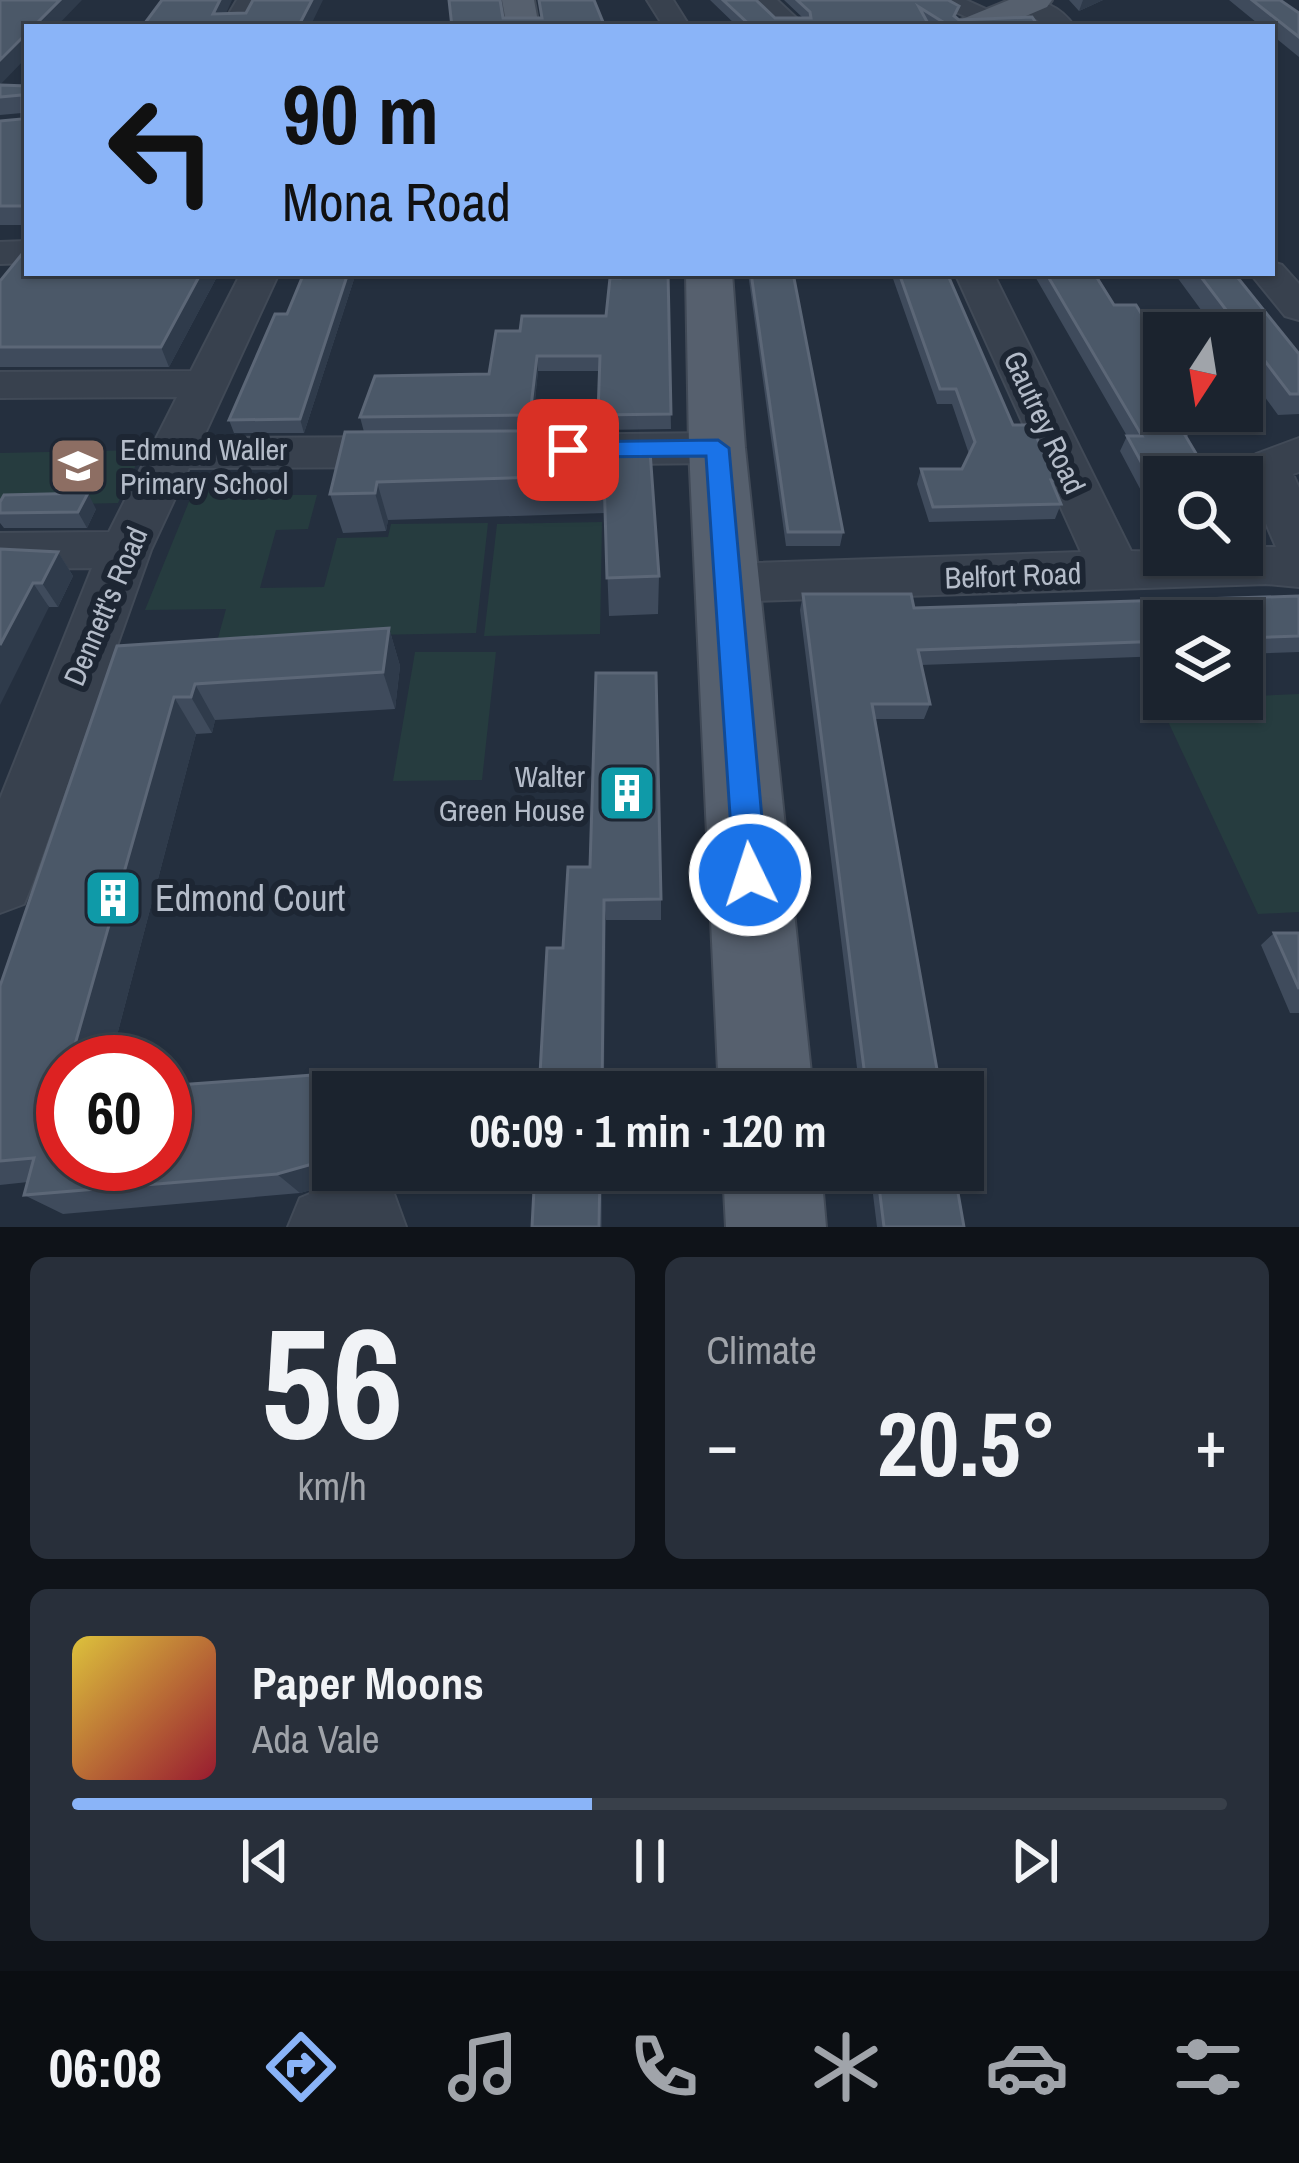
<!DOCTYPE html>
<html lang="en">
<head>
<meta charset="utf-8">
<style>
	body { margin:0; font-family:"Archivo Narrow",sans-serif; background:#282f3a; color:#f1f3f6; height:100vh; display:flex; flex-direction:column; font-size:45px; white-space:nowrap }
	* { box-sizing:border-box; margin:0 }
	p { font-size:39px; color:#a0a4aa }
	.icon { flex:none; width:66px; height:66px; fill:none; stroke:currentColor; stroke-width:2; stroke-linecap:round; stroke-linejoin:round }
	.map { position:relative; height:1227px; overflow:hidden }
	.panel { display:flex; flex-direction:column; gap:30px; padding:30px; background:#0f1319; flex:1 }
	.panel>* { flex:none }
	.guide { position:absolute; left:24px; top:24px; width:1251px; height:252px; border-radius:0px; box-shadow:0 3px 9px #0004,0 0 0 3px #39404a; background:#8ab4f8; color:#111; overflow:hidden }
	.needle { width:78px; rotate:192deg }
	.fabs { position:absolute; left:1143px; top:312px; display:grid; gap:24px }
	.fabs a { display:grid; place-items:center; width:120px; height:120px; border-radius:0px; background:#1b232e; box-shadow:0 3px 9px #0004,0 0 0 3px #39404a; font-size:60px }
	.speed { position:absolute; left:36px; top:1035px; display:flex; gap:24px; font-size:60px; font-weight:700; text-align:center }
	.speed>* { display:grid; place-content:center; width:156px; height:156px; border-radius:50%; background:#1b232e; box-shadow:0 3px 9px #0004,0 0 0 3px #39404a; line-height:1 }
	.speed .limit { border:18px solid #d22; background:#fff; color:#111 }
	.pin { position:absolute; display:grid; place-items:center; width:102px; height:102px; color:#fff; margin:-51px; border-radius:24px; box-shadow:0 6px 18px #0006 }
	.me { position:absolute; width:132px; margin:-66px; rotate:356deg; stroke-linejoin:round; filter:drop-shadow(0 0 9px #0008) }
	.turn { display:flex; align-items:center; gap:42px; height:252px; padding:0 60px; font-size:54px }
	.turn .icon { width:156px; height:156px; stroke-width:2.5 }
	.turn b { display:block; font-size:84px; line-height:102px }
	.big { font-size:90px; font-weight:700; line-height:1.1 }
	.panel .card { flex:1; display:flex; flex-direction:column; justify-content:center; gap:18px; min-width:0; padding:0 42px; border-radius:18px; background:#282f3a }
	.panel .dial { align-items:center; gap:0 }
	.dial b { font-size:156px; line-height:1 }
	.song { display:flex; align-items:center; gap:36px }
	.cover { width:144px; height:144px; border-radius:18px; background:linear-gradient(135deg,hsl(50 70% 55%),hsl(350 70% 35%)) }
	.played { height:12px; border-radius:6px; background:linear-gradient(90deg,#8ab4f8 45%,#39404a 45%) }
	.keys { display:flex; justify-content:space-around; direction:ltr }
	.heat { display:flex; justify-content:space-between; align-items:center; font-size:66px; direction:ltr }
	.panel .tiles { flex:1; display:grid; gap:30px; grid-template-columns:1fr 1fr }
	.card:last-child { grid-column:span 2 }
	.trip { position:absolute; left:312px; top:1071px; width:672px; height:120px; border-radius:0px; background:#1b232e; box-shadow:0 3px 9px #0004,0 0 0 3px #39404a; font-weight:700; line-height:120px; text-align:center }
	.dock { display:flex; height:192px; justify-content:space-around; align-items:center; background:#0b0e12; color:#a0a4aa }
	.dock .icon { width:84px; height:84px }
	.dock .current { color:#8ab4f8 }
	.dock b { font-size:54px; color:#f1f3f6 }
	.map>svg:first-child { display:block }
	.green { fill:#263c3f }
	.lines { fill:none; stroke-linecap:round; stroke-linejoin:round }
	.minor-casing { stroke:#414a57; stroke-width:4 }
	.major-casing { stroke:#414a57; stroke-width:4 }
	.minor { fill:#38414e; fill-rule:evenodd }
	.major { fill:#56606e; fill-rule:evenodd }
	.wall { fill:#3f4b5c }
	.shaded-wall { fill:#2f3b4b }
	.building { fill:#4b5868; stroke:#5c6777; stroke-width:3 }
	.route { fill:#1a73e8; stroke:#114b97; stroke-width:3 }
	.labels { text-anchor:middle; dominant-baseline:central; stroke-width:12; stroke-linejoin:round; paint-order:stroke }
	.street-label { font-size:30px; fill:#b4bcc9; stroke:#1d2633 }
	.poi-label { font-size:30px; fill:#b4bcc9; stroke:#1d2633; text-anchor:start }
	.near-poi-label { font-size:36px; fill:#b4bcc9; stroke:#1d2633; text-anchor:start }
</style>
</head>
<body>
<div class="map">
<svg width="1299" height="1227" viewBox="0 0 1299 1227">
	<rect width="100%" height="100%" fill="#242f3e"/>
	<path class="green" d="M 143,450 L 118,503 L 0,506 L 0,453 Z
		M 290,475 L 284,495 L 317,495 L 308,529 L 276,530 L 260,588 L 324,587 L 337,538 L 388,537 L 391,524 L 488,523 L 476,633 L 218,638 L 226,609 L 145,610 L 199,477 Z
		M 602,522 L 600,634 L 484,636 L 497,524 Z
		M 415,652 L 496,652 L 482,780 L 393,781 Z
		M 1299,694 L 1299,912 L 1258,914 L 1158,700 Z"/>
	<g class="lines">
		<defs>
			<path id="minor" d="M 237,0 L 263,0 L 247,27 L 221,27 Z
				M 647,0 L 673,0 L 690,27 L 664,27 Z
				M 748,0 L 777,0 L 806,27 L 777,27 Z
				M 930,0 L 966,0 L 1025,27 L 988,27 Z
				M 1017,0 C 1044,0 1059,5 1075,27 L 1048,27 L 1019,8 Z
				M 27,241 L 27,263 L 0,264 L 0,242 Z
				M 1272,262 L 1282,265 L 1299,284 L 1299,320 L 1285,316 L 1250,273 L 1272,273 Z
				M 241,273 L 279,273 L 203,438 L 415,437 L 431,441 L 438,452 L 431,463 L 415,467 L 189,468 L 151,550 L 33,882 L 24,904 L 0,913 L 0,799 L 92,568 L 0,569 L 0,533 L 109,532 L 177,397 L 0,398 L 0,372 L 191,371 Z
				M 955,273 L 993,273 L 1131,551 L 1242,555 L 1242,547 L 1276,547 L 1245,474 L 1256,454 L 1299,438 L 1299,472 L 1293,474 L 1299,488 L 1299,587 L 1266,584 L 728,602 L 709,597 L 702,583 L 709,569 L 728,564 L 1081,552 Z
				M 717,433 L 733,437 L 740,448 L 733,459 L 717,463 L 534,465 L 518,461 L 511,450 L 518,439 L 534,435 Z
				M 365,1182 L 394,1194 L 406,1227 L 288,1227 L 300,1198 L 329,1186 Z"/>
			<path id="major" d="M 502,0 L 534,0 L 539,27 L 507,27 Z
				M 1009,0 L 1052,0 L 1047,7 L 1000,27 L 956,27 L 960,20 Z
				M 686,273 L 732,273 L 745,448 L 813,1092 L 719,1092 L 689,448 Z
				M 723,1170 L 821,1170 L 826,1227 L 726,1227 Z"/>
		</defs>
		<use href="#minor" class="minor-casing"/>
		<use href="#major" class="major-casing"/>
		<use href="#minor" class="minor"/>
		<use href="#major" class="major"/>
	</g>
	<path class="wall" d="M 710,0 L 756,0 L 775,18 L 803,18 L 784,0 L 948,0 L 959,20 L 1039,27 L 738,27 Z
		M 1069,0 L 1103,0 L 1079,11 Z
		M 1229,0 L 1280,0 L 1299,13 L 1299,57 L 1272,35 L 1272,27 L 1262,27 Z
		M 0,85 L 27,86 L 27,225 L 0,225 L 0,121 L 22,119 L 22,113 L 0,115 Z
		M 27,273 L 219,273 L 169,367 L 0,367 L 0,281 Z
		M 304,273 L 356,273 L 304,433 L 234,433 L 229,420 L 287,314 Z
		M 668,273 L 671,429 L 599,430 L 599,371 L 538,371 L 532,430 L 364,432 L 360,417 L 489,374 L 520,331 L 606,316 L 620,278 Z
		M 748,273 L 793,273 L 843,532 L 840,546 L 786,546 Z
		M 891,273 L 947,273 L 1013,425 L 1056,480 L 1054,486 L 1061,504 L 1055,519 L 929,522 L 917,484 L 921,469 L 962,469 L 969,454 L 952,404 L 937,404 Z
		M 1033,273 L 1094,273 L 1114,305 L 1161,345 L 1155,359 L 1153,359 L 1194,425 L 1164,477 L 1164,534 L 1120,451 L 1127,436 Z
		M 1174,273 L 1234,273 L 1299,354 L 1299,414 L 1278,415 L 1242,366 L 1242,333 L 1218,333 Z
		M 524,444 L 605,453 L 659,576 L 658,614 L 609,616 L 605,513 L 388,520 L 386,531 L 343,533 L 330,494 Z
		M 0,502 L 96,509 L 87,528 L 4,528 L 0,523 Z
		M 0,549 L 58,552 L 73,576 L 58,607 L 49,607 Z
		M 803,594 L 914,608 L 1299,596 L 1299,652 L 1242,654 L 1242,621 L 1164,621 L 1164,656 L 921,665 L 930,704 L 924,719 L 875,719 L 941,1092 L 860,1092 L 800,610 Z
		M 389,628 L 400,666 L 395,709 L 215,720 L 212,733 L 196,734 L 110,1062 L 63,1062 L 63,1164 L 340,1073 L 354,1092 L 333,1092 L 333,1170 L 351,1170 L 350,1179 L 300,1193 L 63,1214 L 24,1195 L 28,1182 L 0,1185 L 0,986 L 117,646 Z
		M 568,867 L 661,899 L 661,920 L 606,920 L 563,948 Z
		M 1274,933 L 1299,933 L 1299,1013 L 1290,1013 L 1261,945 Z
		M 870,1170 L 954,1170 L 964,1227 L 877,1227 Z"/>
	<path class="shaded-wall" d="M 60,0 L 82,0 L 56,27 L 33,27 Z
		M 220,0 L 232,0 L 220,27 L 213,14 Z
		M 312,0 L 323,0 L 310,27 L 298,27 Z
		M 1083,0 L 1103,0 L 1079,11 Z
		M 27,33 L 27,57 L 0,85 L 0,60 Z
		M 201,273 L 219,273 L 169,367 L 161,347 Z
		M 348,273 L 356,273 L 304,433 L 300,419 Z
		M 537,356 L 538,371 L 532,430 L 530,415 Z
		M 377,482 L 388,520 L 386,531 L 375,493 Z
		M 88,493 L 96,509 L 87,528 L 78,512 Z
		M 58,552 L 73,576 L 58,607 L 42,583 Z
		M 33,583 L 49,607 L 0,705 L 0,645 Z
		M 389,628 L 400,666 L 395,709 L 383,672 Z
		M 195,684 L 215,720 L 212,733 L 191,697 Z
		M 174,697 L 196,734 L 110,1062 L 70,1062 Z
		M 604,900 L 606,920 L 604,1092 L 602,1092 Z
		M 340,1073 L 354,1092 L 337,1092 Z
		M 333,1131 L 333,1170 L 351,1170 L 350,1179 L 300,1193 L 277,1174 Z
		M 600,1170 L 602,1170 L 602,1227 L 599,1227 Z"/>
	<path class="building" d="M 0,0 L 60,0 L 33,27 L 27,27 L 27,33 L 0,60 Z
		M 162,0 L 220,0 L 213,14 L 246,13 L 253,0 L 312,0 L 298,27 L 142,27 Z
		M 449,0 L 500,0 L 503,18 L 542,18 L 539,0 L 594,0 L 605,27 L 452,27 Z
		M 723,0 L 756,0 L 775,18 L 811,18 L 810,12 L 797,0 L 948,0 L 959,6 L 954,16 L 959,20 L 1032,17 L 1039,27 L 951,27 L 919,7 L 930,27 L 752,27 Z
		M 1252,0 L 1280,0 L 1299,13 L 1299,37 Z
		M 0,85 L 27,86 L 27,206 L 0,206 L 0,121 L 22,119 L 22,95 L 0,97 Z
		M 27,248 L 27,273 L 201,273 L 161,347 L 0,347 L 0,281 Z
		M 304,273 L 348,273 L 300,419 L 229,420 L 275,314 L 287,314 Z
		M 620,273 L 668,273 L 671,414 L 598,415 L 600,356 L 537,356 L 530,415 L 360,417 L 375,376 L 489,374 L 496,331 L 520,331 L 522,316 L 606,316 L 610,278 L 620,278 Z
		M 751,273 L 793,273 L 843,532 L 788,532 Z
		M 899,273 L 947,273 L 1013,425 L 1031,425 L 1056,480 L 1051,480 L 1061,504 L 933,507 L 921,469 L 962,469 L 975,442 L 956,389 L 940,389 Z
		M 1046,273 L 1094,273 L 1114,305 L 1136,305 L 1161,345 L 1144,345 L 1164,377 L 1164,411 L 1185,411 L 1194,425 L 1179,425 L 1210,477 L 1164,477 L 1164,504 L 1127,436 L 1142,436 Z
		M 1198,273 L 1234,273 L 1299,354 L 1299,394 L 1290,394 Z
		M 523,431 L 521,444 L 604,442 L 605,453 L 650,451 L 659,576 L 607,578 L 604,475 L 377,482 L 375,493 L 330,494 L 345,432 Z
		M 88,493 L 78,512 L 0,513 L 0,502 L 4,495 Z
		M 0,549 L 58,552 L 42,583 L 33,583 L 0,645 Z
		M 803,594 L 911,594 L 914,608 L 1299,596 L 1299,636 L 1242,638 L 1242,621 L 1164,621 L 1164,641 L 918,650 L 930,704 L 872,704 L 941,1092 L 867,1092 Z
		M 389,628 L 383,672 L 195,684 L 191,697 L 174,697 L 70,1062 L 63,1062 L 63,1086 L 61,1094 L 63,1094 L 63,1164 L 165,1164 L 165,1086 L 340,1073 L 337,1092 L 333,1092 L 333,1131 L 330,1159 L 277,1174 L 24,1195 L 34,1158 L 0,1161 L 0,986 L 117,646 Z
		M 596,673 L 656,673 L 661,899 L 604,900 L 602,1092 L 539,1092 L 547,948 L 563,948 L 568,867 L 590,867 Z
		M 1274,933 L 1299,933 L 1299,989 Z
		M 535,1170 L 600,1170 L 599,1227 L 532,1227 Z
		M 877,1170 L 954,1170 L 964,1227 L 884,1227 Z"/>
	<path class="route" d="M 718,440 L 729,448 L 767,875 L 762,886 L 750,891 L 738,886 L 734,875 L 706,456 L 568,457 L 556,450 L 568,442 Z"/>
	<defs>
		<symbol id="school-square" viewBox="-11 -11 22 22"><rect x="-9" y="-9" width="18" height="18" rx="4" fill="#8d6e63" stroke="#1d2633"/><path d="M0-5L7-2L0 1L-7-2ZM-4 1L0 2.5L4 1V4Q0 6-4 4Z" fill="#fff"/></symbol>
		<symbol id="building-square" viewBox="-11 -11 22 22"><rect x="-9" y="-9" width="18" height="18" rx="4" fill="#0f9aa8" stroke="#1d2633"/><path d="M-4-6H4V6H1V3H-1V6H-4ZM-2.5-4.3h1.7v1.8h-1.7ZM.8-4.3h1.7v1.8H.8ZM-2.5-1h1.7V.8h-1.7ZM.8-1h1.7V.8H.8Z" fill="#fff"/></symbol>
	</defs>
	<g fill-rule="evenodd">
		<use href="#school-square" x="45" y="433" width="66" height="66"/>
		<use href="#building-square" x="594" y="760" width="66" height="66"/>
		<use href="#building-square" x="80" y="865" width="66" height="66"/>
	</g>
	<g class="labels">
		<g class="street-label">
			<text transform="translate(1045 422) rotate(65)">Gautrey Road</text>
			<text transform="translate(1013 575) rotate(-2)">Belfort Road</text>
			<text transform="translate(105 606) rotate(-67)">Dennett's Road</text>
		</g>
		<g class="poi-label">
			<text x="120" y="449">Edmund Waller<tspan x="120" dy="34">Primary School</tspan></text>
			<text x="585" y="776" text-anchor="end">Walter<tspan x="585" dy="34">Green House</tspan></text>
		</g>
		<g class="near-poi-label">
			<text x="155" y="898">Edmond Court</text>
		</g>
	</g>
</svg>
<div class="fabs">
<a><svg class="needle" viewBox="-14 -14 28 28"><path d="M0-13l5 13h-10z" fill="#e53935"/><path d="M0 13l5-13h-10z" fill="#a0a4aa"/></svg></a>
<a><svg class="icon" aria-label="search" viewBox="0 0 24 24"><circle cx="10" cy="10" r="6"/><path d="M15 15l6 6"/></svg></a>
<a><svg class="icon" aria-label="layers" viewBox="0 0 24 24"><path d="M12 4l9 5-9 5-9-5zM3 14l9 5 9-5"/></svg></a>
</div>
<div class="speed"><div class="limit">60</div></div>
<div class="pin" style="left:568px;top:450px;background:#d93025"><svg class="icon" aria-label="arrive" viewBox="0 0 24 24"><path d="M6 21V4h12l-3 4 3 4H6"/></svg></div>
<svg class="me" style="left:750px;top:875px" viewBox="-20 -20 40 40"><circle r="17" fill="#1a73e8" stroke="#fff" stroke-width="3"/><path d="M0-11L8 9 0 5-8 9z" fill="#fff"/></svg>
<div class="trip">06:09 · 1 min · 120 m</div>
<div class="guide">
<div class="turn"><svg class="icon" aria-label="left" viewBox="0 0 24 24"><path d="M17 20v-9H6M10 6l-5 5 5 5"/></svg><div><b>90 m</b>Mona Road</div></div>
</div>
</div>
<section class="panel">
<div class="tiles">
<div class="card dial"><b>56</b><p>km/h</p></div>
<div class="card"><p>Climate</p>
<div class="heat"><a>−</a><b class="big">20.5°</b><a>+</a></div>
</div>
<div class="card">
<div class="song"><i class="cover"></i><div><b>Paper Moons</b><p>Ada Vale</p></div></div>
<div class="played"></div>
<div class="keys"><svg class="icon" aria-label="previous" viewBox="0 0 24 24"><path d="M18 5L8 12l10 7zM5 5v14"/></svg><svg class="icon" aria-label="pause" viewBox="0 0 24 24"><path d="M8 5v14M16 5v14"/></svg><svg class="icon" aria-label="next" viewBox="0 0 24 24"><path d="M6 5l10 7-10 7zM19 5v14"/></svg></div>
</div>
</div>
</section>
<nav class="dock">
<b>06:08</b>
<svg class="icon current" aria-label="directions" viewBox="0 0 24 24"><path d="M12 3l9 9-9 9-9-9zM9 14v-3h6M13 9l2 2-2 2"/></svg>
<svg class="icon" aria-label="music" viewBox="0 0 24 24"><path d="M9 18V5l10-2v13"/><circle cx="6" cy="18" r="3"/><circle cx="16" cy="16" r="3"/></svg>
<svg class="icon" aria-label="phone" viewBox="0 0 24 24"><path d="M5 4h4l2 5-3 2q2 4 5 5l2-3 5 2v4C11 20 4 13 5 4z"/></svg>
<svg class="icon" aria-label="climate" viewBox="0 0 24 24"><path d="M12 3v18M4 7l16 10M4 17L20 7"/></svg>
<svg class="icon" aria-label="car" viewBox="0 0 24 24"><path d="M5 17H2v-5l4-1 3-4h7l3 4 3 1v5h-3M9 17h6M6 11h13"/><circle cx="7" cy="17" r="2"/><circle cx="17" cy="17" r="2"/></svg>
<svg class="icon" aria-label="filters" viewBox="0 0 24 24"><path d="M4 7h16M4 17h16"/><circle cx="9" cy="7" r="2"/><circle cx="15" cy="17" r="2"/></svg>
</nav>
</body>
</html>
